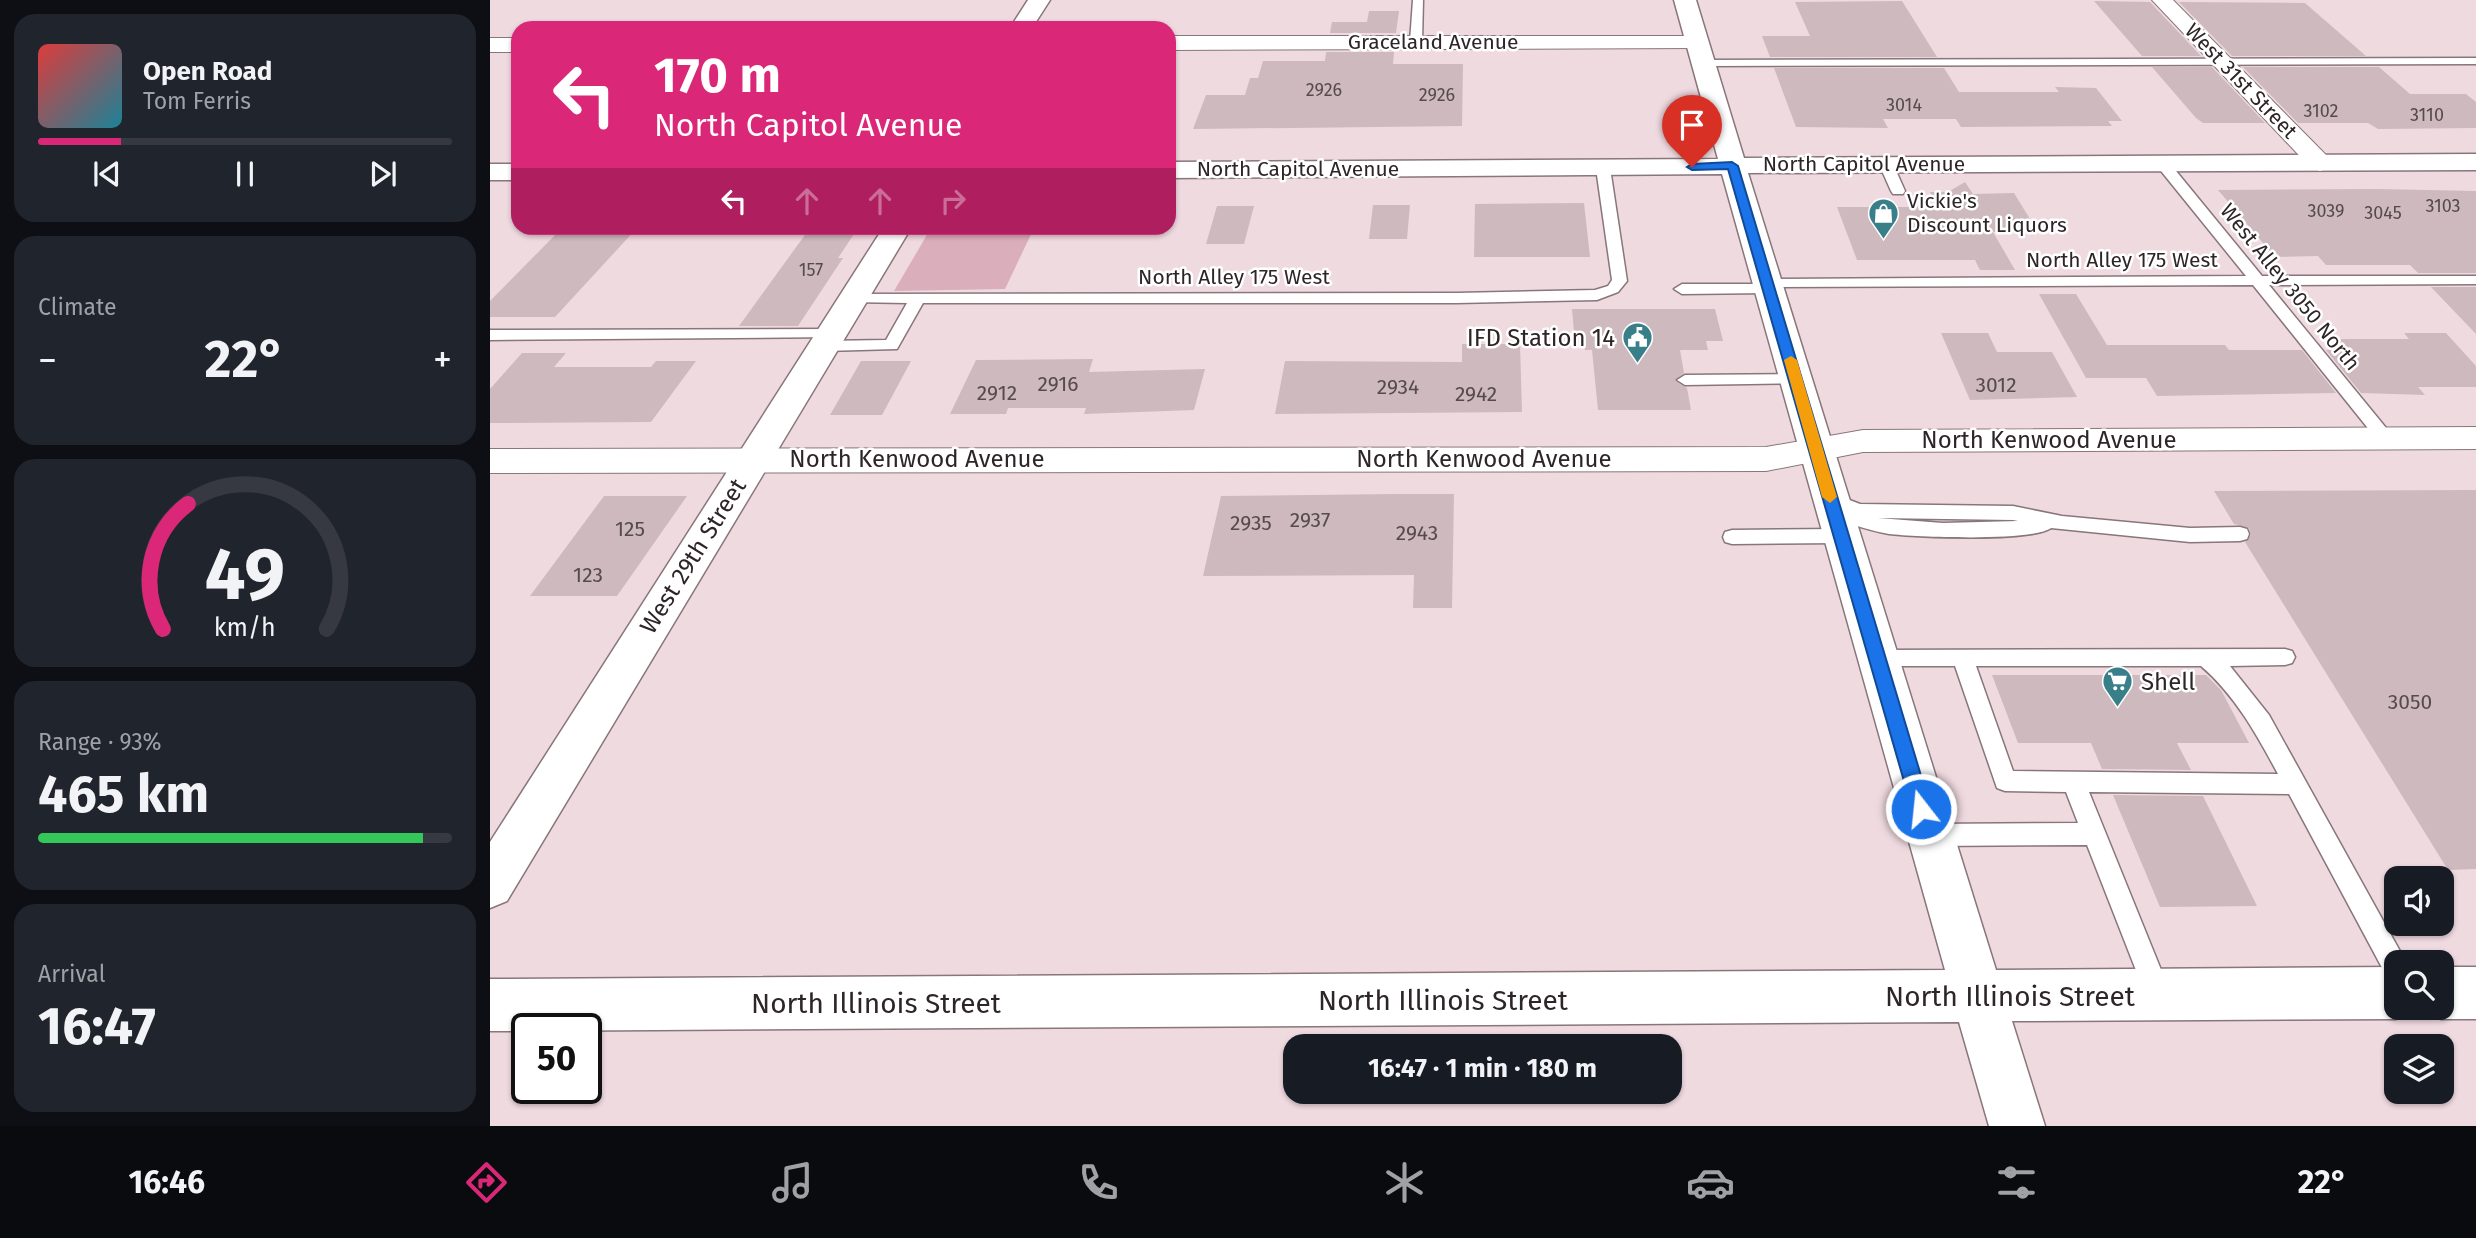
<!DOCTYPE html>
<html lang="en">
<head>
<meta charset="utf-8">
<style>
	body { margin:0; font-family:"Fira Sans",sans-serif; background:#20242c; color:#f1f3f6; height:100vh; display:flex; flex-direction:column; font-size:26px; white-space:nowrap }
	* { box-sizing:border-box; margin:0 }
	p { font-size:23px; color:#9ea1a6 }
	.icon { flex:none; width:38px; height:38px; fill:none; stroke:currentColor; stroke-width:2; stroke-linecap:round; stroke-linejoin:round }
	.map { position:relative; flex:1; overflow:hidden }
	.side { display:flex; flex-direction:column; gap:14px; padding:14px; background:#0d0f14; width:490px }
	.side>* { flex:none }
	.hud { position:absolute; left:21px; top:21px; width:665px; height:214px; border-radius:21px; box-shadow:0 2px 5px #0004; background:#db2777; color:#fff; overflow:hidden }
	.controls { position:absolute; left:1894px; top:866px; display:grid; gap:14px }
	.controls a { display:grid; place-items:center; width:70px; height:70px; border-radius:14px; background:#171b24; box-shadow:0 2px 5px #0004; font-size:35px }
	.speed { position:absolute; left:21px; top:1013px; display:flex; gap:14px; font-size:35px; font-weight:700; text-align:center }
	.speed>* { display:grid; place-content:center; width:91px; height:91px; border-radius:50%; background:#171b24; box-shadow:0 2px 5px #0004; line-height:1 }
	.speed .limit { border:4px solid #111; border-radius:10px; background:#fff; color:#111 }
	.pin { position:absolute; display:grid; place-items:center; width:60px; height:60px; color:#fff; margin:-72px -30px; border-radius:50% 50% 50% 0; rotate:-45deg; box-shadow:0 0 7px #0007 }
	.pin .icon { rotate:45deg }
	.me { position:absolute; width:77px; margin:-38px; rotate:344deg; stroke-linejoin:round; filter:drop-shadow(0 0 5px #0008) }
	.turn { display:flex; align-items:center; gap:24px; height:147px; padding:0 28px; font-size:32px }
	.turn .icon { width:91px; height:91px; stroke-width:2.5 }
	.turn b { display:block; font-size:49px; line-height:60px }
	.lanes { display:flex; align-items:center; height:66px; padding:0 28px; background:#0003; justify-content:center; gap:35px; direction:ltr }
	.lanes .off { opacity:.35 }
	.big { font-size:52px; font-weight:700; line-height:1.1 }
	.side .widget { flex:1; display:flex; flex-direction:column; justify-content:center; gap:10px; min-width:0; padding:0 24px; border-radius:21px; background:#20242c }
	.side .dial { align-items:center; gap:0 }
	.dial svg { height:182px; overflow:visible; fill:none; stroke:#363941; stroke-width:7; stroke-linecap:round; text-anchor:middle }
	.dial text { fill:#f1f3f6; stroke:none }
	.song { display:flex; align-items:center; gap:21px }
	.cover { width:84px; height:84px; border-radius:10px; background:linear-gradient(135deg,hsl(0 70% 55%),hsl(190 70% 35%)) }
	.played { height:7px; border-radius:4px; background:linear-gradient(90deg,#db2777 20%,#363941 20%) }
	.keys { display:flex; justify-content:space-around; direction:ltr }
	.heat { display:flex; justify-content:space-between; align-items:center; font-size:38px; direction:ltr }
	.charge { height:10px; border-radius:5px; background:linear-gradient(90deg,#34c759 93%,#363941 0) }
	.trip { position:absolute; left:793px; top:1034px; width:399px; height:70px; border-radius:21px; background:#171b24; box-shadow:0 2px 5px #0004; font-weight:700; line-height:70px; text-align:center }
	.menu { display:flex; height:112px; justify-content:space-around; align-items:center; background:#090b0e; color:#9ea1a6 }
	.menu .icon { width:49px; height:49px }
	.menu .current { color:#db2777 }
	.menu b { font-size:32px; color:#f1f3f6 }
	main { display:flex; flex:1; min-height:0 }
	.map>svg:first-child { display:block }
	.green { fill:#dbaebb }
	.building { fill:#cdb9be }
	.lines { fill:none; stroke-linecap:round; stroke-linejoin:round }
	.service-casing { stroke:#88767b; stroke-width:3 }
	.minor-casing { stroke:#88767b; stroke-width:2 }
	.secondary-casing { stroke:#88767b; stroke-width:3 }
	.service { fill:#fff; fill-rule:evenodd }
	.minor { fill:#fff; fill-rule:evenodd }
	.secondary { fill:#fff; fill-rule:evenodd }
	.route { fill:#1a73e8; stroke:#114b97; stroke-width:2 }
	.slow { fill:#f59e0b }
	.labels { text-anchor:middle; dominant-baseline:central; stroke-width:5; stroke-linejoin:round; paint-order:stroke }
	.far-number-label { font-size:18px; fill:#554a4d }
	.far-street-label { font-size:21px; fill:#2d2527; stroke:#fff }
	.far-poi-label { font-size:21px; fill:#2d2527; stroke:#fff; text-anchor:start }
	.number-label { font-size:21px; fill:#554a4d }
	.poi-label { font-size:24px; fill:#2d2527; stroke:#fff; text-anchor:end }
	.street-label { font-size:24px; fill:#2d2527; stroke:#fff }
	.near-street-label { font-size:28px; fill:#2d2527; stroke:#fff }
</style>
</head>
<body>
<main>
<section class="side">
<div class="widget">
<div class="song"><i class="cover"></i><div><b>Open Road</b><p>Tom Ferris</p></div></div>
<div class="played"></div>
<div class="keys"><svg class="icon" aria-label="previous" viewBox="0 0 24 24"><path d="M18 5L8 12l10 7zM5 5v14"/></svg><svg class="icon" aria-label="pause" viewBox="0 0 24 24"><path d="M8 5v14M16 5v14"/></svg><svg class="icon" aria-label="next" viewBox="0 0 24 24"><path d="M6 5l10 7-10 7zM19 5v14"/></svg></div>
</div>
<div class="widget"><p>Climate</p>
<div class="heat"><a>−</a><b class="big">22°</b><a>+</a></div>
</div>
<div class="widget dial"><svg viewBox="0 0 100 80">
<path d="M14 69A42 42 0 1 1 86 69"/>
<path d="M14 69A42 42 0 0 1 25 14" stroke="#db2777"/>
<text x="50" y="56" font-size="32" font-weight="700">49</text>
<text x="50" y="72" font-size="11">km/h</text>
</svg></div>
<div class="widget"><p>Range · 93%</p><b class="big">465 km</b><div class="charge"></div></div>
<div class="widget"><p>Arrival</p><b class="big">16:47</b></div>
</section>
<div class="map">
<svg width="1986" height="1126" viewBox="0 0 1986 1126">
	<rect width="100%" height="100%" fill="#efdae0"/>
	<path class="green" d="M 441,228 L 544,228 L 515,289 L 404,291 Z"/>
	<path class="building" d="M 1412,1 L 1447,57 L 1280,57 L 1272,36 L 1320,36 L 1305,2 Z
		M 1604,1 L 1660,2 L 1711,56 L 1652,56 Z
		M 1689,2 L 1815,3 L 1876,56 L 1742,56 Z
		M 879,11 L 909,11 L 906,33 L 840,33 L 842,22 L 877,22 Z
		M 836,52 L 904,52 L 903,64 L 973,64 L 972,126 L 703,129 L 716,95 L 755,95 L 760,78 L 768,78 L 773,61 L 835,61 Z
		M 1662,67 L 1722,67 L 1775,123 L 1713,123 L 1706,118 Z
		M 1753,67 L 1889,67 L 1920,94 L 1976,94 L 1986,102 L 1986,128 L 1888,129 L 1878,123 L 1808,123 Z
		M 1284,68 L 1454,68 L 1469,92 L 1569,92 L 1565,87 L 1606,88 L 1632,121 L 1618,121 L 1622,126 L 1471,127 L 1466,119 L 1393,119 L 1398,128 L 1306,127 Z
		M 1475,182 L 1483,194 L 1524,193 L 1548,232 L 1503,232 L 1525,270 L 1490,270 L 1485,260 L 1367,260 L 1347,207 L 1448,207 L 1440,192 L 1458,192 Z
		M 1887,189 L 1986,191 L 1986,273 L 1928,273 L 1920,265 L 1836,265 L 1828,256 L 1785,257 L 1728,190 Z
		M 1094,203 L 1100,257 L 984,257 L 985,204 Z
		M 883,205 L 920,205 L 917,239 L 879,239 Z
		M 727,206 L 764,206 L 754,244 L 716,244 Z
		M 72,228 L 147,228 L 65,317 L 0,317 L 0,301 Z
		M 320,228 L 368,228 L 348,258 L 353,258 L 308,326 L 249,326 Z
		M 1941,287 L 1986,287 L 1986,334 Z
		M 1549,294 L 1586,294 L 1617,345 L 1735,345 L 1739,350 L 1812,350 L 1846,393 L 1667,396 L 1656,378 L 1596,378 Z
		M 1082,309 L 1225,309 L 1233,341 L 1216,341 L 1218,350 L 1190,350 L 1194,373 L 1185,381 L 1197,388 L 1201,410 L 1108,410 L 1102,350 L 1095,350 L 1094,344 L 1085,344 Z
		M 1451,333 L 1498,333 L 1507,352 L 1562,352 L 1587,397 L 1480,400 Z
		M 1914,333 L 1956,333 L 1986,366 L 1986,387 L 1928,387 L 1935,395 L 1871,393 L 1836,350 L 1854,350 L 1845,339 L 1919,339 Z
		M 972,344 L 1030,344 L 1032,412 L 785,414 L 795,361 L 972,362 Z
		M 32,353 L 76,353 L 64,367 L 161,367 L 166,361 L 206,361 L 161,422 L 0,423 L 0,389 Z
		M 603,359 L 599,372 L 715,369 L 704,410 L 594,414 L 596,408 L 518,408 L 516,414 L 460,414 L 486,360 Z
		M 371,361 L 421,361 L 392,415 L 340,415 Z
		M 1986,490 L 1986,869 L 1958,870 L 1755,542 L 1761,535 L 1759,528 L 1744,524 L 1724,491 Z
		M 906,494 L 964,494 L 962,608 L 923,608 L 924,575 L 713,576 L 731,496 Z
		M 114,496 L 197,496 L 127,596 L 40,596 Z
		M 1502,675 L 1716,675 L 1731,690 L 1759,743 L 1687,743 L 1701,770 L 1612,769 L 1601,743 L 1528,743 Z
		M 1623,795 L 1713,796 L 1767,906 L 1670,907 Z"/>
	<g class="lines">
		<defs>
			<path id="service" d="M 923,0 L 933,0 L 932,42 L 926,45 L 920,42 Z
				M 1986,58 L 1986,64 L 1213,66 L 1207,63 L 1213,60 Z
				M 1672,159 L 1677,160 L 1772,276 L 1986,276 L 1986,284 L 1779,285 L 1901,434 L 1904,438 L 1901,442 L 1889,442 L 1763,285 L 1286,287 L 1279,293 L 1192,294 L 1184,289 L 1192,284 L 1270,284 L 1277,279 L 1756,276 L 1667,166 L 1667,160 Z
				M 1396,160 L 1403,164 L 1415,191 L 1413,194 L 1403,194 L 1401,191 L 1389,164 Z
				M 1113,164 L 1120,168 L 1137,281 L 1128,292 L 1107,300 L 967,303 L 433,303 L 407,349 L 334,351 L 326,346 L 334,341 L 396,340 L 417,303 L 359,302 L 356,299 L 364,294 L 967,293 L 1105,290 L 1118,286 L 1122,280 L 1106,168 Z
				M 341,329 L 349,334 L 347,337 L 0,340 L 0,330 Z
				M 1306,374 L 1312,375 L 1314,379 L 1312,383 L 1195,385 L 1187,380 L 1195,375 Z
				M 1341,493 L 1370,504 L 1523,506 L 1572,516 L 1700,528 L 1750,527 L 1757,529 L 1759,534 L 1757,539 L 1750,541 L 1700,542 L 1561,528 C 1542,542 1427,537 1399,534 C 1382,531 1367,526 1351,521 L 1349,516 L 1351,512 L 1335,505 L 1332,500 L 1335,495 ZM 1388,518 L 1523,520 L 1528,521 L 1453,523 Z
				M 1350,529 L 1357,531 L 1359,536 L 1357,541 L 1350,543 L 1242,544 L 1235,542 L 1233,537 L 1235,532 L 1242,530 Z
				M 1795,649 L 1802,651 L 1805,657 L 1802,663 L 1795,665 L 1740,666 L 1779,715 L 1916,962 L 1906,962 L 1906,981 L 1897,977 L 1799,794 L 1599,792 L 1680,992 L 1676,1001 L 1667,1005 L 1658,1001 L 1597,845 L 1439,846 L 1431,843 L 1427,835 L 1431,827 L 1439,824 L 1588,823 L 1576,792 L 1515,791 L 1507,788 L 1465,666 L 1387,666 L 1380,664 L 1377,658 L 1380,652 L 1387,650 ZM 1486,666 L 1711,666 C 1745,695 1767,735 1788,774 L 1523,771 Z"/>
			<path id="minor" d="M 1662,0 L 1683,0 L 1839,158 L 1843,163 L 1839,168 L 1830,171 L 1821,168 Z
				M 679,36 L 1207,36 L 1215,37 L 1218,42 L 1215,47 L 1207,48 L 679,50 Z
				M 0,38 L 28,38 L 28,52 L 0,52 Z
				M 1986,427 L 1986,449 L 1373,452 L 1276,471 L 0,473 L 0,449 L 1276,447 L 1373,430 Z"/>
			<path id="secondary" d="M 538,0 L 560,0 L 542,28 L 520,28 Z
				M 1184,0 L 1206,0 L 1254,158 L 1986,154 L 1986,170 L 1258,173 L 1506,970 L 1906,967 L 1906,1008 L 1926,1008 L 1924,1011 L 1906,1019 L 1522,1021 L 1555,1126 L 1499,1126 L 1469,1022 L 0,1031 L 0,979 L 1455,970 L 1232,174 L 679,178 L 679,162 L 1228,159 Z
				M 0,164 L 28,164 L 28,180 L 0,180 Z
				M 393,228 L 421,228 L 17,901 L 0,908 L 0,842 Z
				M 1951,967 L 1986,967 L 1986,1019 L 1951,1019 L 1933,1011 L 1931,1008 L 1951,1008 Z"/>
		</defs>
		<use href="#service" class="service-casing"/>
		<use href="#minor" class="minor-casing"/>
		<use href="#secondary" class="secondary-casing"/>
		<use href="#service" class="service"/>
		<use href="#minor" class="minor"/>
		<use href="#secondary" class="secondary"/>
	</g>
	<path class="route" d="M 1242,162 L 1248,166 L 1441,809 L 1438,815 L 1431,818 L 1425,815 L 1422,809 L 1238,169 L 1202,170 L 1197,167 L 1202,164 Z"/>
	<path class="slow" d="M 1301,356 L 1307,360 L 1347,497 L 1340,503 L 1332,497 L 1294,360 Z"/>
	<defs>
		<symbol id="shop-pin" viewBox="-11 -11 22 30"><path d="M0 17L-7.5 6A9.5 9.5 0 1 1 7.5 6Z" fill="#397f8a" stroke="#fff"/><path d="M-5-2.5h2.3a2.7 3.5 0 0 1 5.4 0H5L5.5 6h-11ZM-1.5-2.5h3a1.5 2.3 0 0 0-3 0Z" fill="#fff"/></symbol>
		<symbol id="civic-pin" viewBox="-11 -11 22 30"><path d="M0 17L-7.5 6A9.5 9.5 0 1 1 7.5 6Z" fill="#397f8a" stroke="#fff"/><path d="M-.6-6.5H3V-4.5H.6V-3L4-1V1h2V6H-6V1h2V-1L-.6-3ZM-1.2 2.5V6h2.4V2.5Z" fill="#fff"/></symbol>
		<symbol id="supermarket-pin" viewBox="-11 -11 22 30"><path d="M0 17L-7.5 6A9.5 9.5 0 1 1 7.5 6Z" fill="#397f8a" stroke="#fff"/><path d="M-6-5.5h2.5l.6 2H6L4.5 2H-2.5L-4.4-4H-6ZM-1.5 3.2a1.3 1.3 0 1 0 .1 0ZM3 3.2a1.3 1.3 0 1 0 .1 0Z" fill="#fff"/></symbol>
	</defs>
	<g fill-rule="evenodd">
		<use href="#shop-pin" x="1376" y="196" width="35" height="47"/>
		<use href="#civic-pin" x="1130" y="320" width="35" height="47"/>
		<use href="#supermarket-pin" x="1610" y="664" width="35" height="47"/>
	</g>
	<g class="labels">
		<g class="far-number-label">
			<text x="834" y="90">2926</text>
			<text x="947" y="95">2926</text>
			<text x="1414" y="105">3014</text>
			<text x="1831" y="111">3102</text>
			<text x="1937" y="115">3110</text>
			<text x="1953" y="206">3103</text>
			<text x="1836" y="211">3039</text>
			<text x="1893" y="213">3045</text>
			<text x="321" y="270">157</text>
		</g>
		<g class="far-street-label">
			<text x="943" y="42">Graceland Avenue</text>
			<text transform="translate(1751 81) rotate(46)">West 31st Street</text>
			<text x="1374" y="164">North Capitol Avenue</text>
			<text x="808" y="169">North Capitol Avenue</text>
			<text x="1632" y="260">North Alley 175 West</text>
			<text x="744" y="277">North Alley 175 West</text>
			<text transform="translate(1800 287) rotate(51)">West Alley 3050 North</text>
		</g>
		<g class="far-poi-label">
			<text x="1417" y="201">Vickie's<tspan x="1417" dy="24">Discount Liquors</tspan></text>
		</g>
		<g class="number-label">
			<text x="568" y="384">2916</text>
			<text x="1506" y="385">3012</text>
			<text x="908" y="387">2934</text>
			<text x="507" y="393">2912</text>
			<text x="986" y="394">2942</text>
			<text x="820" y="520">2937</text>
			<text x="761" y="523">2935</text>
			<text x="140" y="529">125</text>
			<text x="927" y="533">2943</text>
			<text x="98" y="575">123</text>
			<text x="1920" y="702">3050</text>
		</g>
		<g class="poi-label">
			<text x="1125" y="338">IFD Station 14</text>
			<text x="1651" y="682" text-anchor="start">Shell</text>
		</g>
		<g class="street-label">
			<text x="1559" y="440">North Kenwood Avenue</text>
			<text x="427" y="459">North Kenwood Avenue</text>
			<text x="994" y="459">North Kenwood Avenue</text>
			<text transform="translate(203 556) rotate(-58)">West 29th Street</text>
		</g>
		<g class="near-street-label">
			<text x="1520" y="996">North Illinois Street</text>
			<text x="953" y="1000">North Illinois Street</text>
			<text x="386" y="1003">North Illinois Street</text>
		</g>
	</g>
</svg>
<div class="controls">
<a><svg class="icon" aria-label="sound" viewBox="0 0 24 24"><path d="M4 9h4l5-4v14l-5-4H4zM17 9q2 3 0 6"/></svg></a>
<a><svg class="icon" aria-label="search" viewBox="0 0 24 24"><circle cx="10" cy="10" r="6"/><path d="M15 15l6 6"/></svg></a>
<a><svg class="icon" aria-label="layers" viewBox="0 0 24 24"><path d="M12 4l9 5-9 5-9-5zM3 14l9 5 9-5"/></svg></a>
</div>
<div class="speed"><div class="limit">50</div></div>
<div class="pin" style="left:1202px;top:167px;background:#d93025"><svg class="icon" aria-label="arrive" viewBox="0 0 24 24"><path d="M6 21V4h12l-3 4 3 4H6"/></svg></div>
<svg class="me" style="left:1431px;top:809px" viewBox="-20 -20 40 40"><circle r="17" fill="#1a73e8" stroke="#fff" stroke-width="3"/><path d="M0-11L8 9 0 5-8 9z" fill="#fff"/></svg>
<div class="trip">16:47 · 1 min · 180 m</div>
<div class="hud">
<div class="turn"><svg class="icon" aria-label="left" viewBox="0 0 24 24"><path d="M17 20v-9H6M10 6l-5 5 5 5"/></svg><div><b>170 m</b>North Capitol Avenue</div></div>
<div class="lanes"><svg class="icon" aria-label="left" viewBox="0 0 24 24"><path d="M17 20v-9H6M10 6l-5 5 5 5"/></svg><svg class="icon off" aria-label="ahead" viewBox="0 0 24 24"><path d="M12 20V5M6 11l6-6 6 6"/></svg><svg class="icon off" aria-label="ahead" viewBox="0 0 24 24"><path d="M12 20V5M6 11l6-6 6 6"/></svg><svg class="icon off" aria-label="right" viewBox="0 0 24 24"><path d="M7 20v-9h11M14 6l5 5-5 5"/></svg></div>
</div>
</div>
</main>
<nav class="menu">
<b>16:46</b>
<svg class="icon current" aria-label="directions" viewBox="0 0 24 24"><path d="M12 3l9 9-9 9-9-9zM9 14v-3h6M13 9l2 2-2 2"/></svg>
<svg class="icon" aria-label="music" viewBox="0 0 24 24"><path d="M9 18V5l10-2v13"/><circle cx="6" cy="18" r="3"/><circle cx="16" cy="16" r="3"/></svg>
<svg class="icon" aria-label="phone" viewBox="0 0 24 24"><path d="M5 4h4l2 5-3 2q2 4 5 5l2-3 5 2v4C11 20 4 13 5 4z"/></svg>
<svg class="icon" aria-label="climate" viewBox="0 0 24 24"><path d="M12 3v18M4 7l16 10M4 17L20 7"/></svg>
<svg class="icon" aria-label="car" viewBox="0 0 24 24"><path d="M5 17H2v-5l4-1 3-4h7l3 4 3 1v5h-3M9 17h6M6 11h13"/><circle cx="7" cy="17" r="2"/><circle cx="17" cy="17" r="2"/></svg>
<svg class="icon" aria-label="filters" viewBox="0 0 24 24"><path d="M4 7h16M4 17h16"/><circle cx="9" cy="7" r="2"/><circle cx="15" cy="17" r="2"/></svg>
<b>22°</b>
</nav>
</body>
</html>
